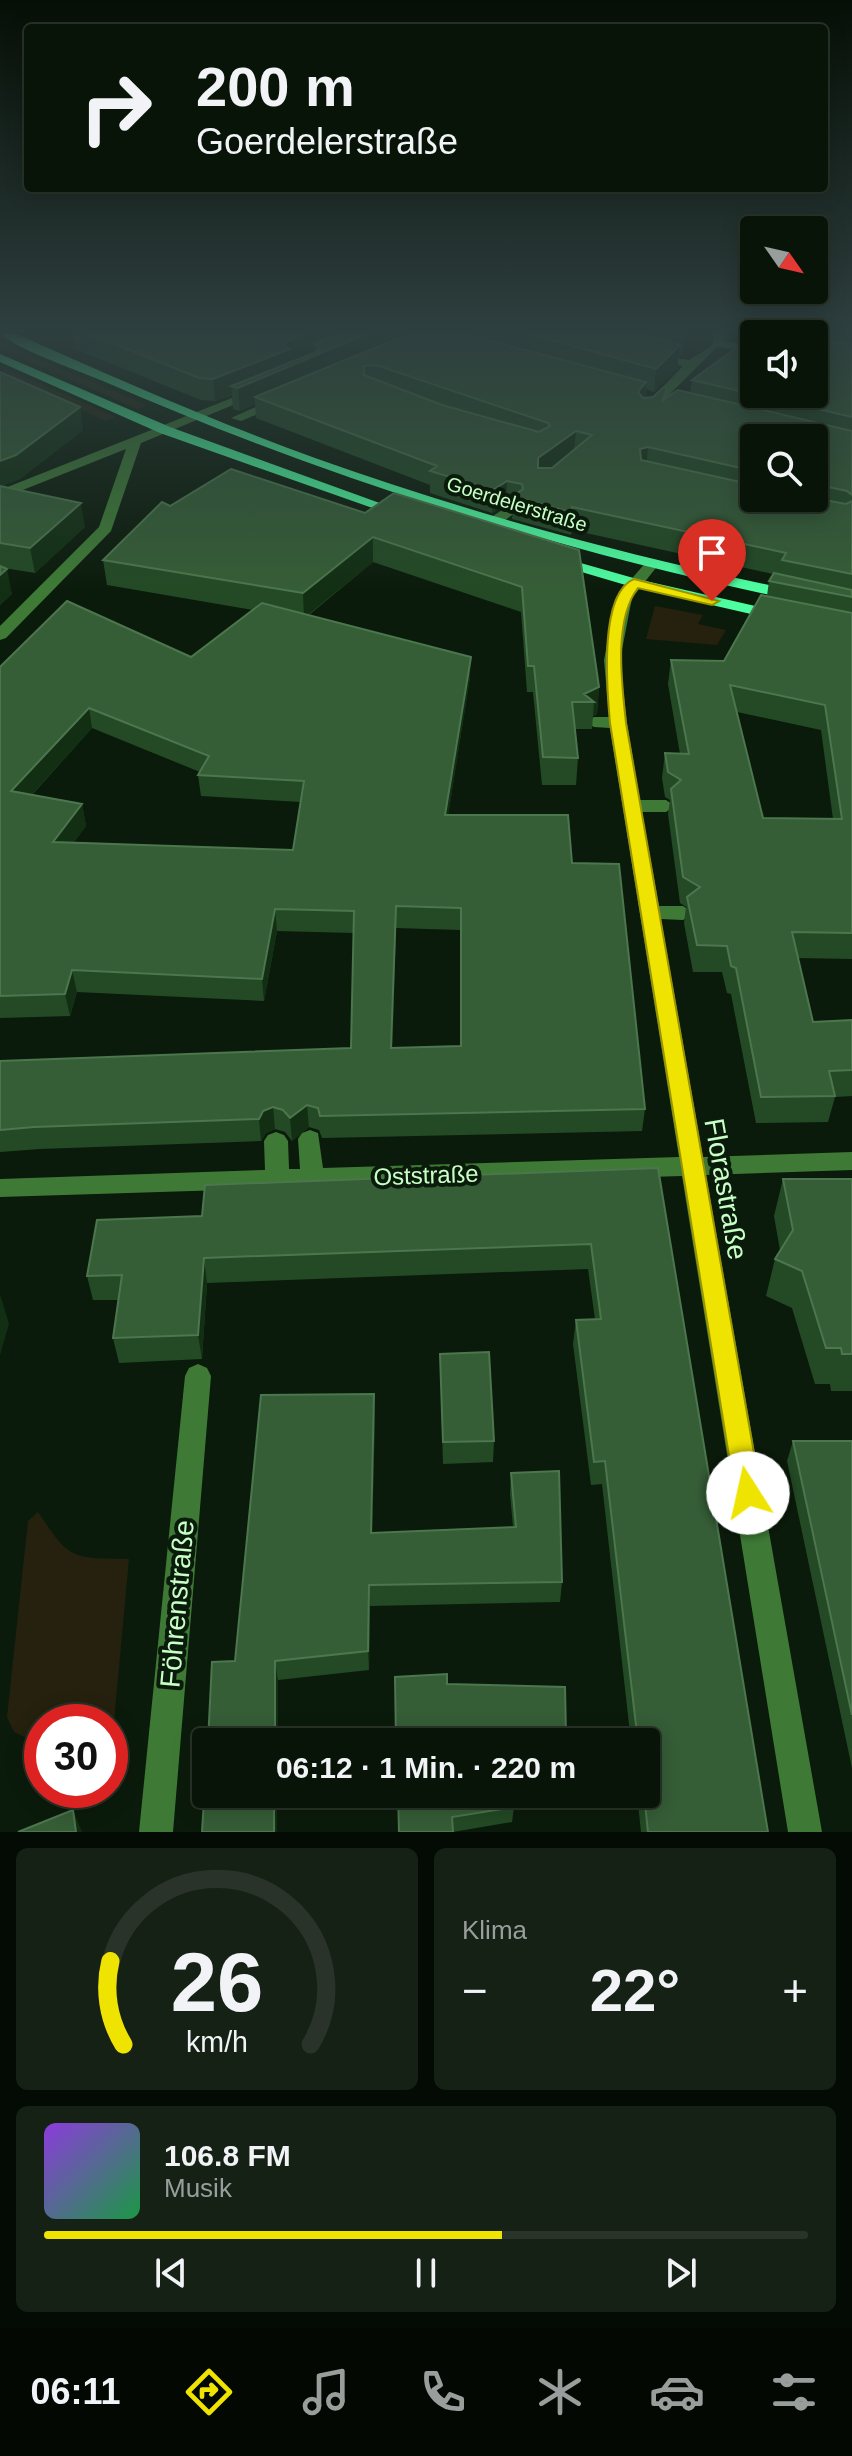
<!DOCTYPE html>
<html lang="de">
<head>
<meta charset="utf-8">
<style>
	body { margin:0; font-family:Helvetica,sans-serif; background:#162116; color:#f1f3f6; height:100vh; display:flex; flex-direction:column; font-size:30px; white-space:nowrap }
	* { box-sizing:border-box; margin:0 }
	p { font-size:26px; color:#989e9c }
	.icon { flex:none; width:44px; height:44px; fill:none; stroke:currentColor; stroke-width:2; stroke-linecap:round; stroke-linejoin:round }
	.map { position:relative; height:1832px; overflow:hidden }
	.drawer { display:flex; flex-direction:column; gap:16px; padding:16px; background:#040b04; flex:1 }
	.drawer>* { flex:none }
	.guide { position:absolute; left:24px; top:24px; width:804px; height:168px; border-radius:8px; box-shadow:0 4px 20px #0003,0 0 0 2px #293329; background:#081408; color:#f1f3f6; overflow:hidden }
	.needle { width:52px; rotate:124deg }
	.buttons { position:absolute; left:740px; top:216px; display:grid; gap:16px }
	.buttons a { display:grid; place-items:center; width:88px; height:88px; border-radius:8px; background:#081408; box-shadow:0 4px 20px #0003,0 0 0 2px #293329; font-size:40px }
	.speed { position:absolute; left:24px; top:1704px; display:flex; gap:16px; font-size:40px; font-weight:700; text-align:center }
	.speed>* { display:grid; place-content:center; width:104px; height:104px; border-radius:50%; background:#081408; box-shadow:0 4px 20px #0003,0 0 0 2px #293329; line-height:1 }
	.speed .limit { border:12px solid #d22; background:#fff; color:#111 }
	.pin { position:absolute; display:grid; place-items:center; width:68px; height:68px; color:#fff; margin:-82px -34px; border-radius:50% 50% 50% 0; rotate:-45deg; box-shadow:0 0 8px #0007 }
	.pin .icon { rotate:45deg }
	.me { position:absolute; width:88px; margin:-44px; rotate:350deg; stroke-linejoin:round; filter:drop-shadow(0 0 6px #0008) }
	.turn { display:flex; align-items:center; gap:28px; height:168px; padding:0 40px; font-size:36px }
	.turn .icon { width:104px; height:104px; stroke-width:2.5 }
	.turn b { display:block; font-size:56px; line-height:68px }
	.big { font-size:60px; font-weight:700; line-height:1.1 }
	.drawer .tile { flex:1; display:flex; flex-direction:column; justify-content:center; gap:12px; min-width:0; padding:0 28px; border-radius:12px; background:#162116 }
	.drawer .dial { align-items:center; gap:0 }
	.dial svg { height:208px; overflow:visible; fill:none; stroke:#293329; stroke-width:7; stroke-linecap:round; text-anchor:middle }
	.dial text { fill:#f1f3f6; stroke:none }
	.song { display:flex; align-items:center; gap:24px }
	.cover { width:96px; height:96px; border-radius:12px; background:linear-gradient(135deg,hsl(270 70% 55%),hsl(140 70% 35%)) }
	.played { height:8px; border-radius:4px; background:linear-gradient(90deg,#efe301 60%,#293329 60%) }
	.keys { display:flex; justify-content:space-around; direction:ltr }
	.heat { display:flex; justify-content:space-between; align-items:center; font-size:44px; direction:ltr }
	.drawer .tiles { flex:1; display:grid; gap:16px; grid-template-columns:1fr 1fr }
	.tile:last-child { grid-column:span 2 }
	.trip { position:absolute; left:192px; top:1728px; width:468px; height:80px; border-radius:8px; background:#081408; box-shadow:0 4px 20px #0003,0 0 0 2px #293329; font-weight:700; line-height:80px; text-align:center }
	.dock { display:flex; height:128px; justify-content:space-around; align-items:center; background:#030803; color:#989e9c }
	.dock .icon { width:56px; height:56px }
	.dock .current { color:#efe301 }
	.dock b { font-size:36px; color:#f1f3f6 }
	.map>svg:first-child { display:block }
	.green { fill:#25210e }
	.lines { fill:none; stroke-linecap:round; stroke-linejoin:round }
	.minor { fill:#3e7a36; fill-rule:evenodd }
	.major { fill:#4dfea1; fill-rule:evenodd }
	.wall { fill:#234a25; fill-rule:evenodd }
	.shaded-wall { fill:#122f13 }
	.building { fill:#355d36; stroke:#4c764d; stroke-width:2; fill-rule:evenodd }
	.route { fill:#efe301; stroke:#9b9401; stroke-width:2 }
	.labels { text-anchor:middle; dominant-baseline:central; stroke-width:8; stroke-linejoin:round; paint-order:stroke }
	.far-street-label { font-size:20px; fill:#c8ffc6; stroke:#0b1b0b }
	.street-label { font-size:24px; fill:#c8ffc6; stroke:#0b1b0b }
	.near-street-label { font-size:28px; fill:#c8ffc6; stroke:#0b1b0b }
</style>
</head>
<body>
<div class="map">
<svg width="852" height="1832" viewBox="0 0 852 1832">
	<rect width="100%" height="100%" fill="#0b1b0b"/>
	<path class="green" d="M 0,343 L 147,405 L 138,409 L 0,349 Z
		M 4,368 L 116,417 L 106,421 L 0,373 Z
		M 655,606 L 703,615 L 698,624 L 726,630 L 717,645 L 646,639 Z
		M 38,1512 C 70,1560 71,1558 129,1559 L 112,1743 L 110,1722 L 42,1722 L 42,1740 L 29,1739 L 14,1732 L 7,1717 L 28,1521 Z"/>
	<g class="lines">
		<path class="minor" d="M 714,333 L 726,333 L 724,341 L 754,345 L 754,351 L 717,347 L 654,410 L 646,410 L 646,404 L 683,366 L 650,358 L 650,354 L 689,360 L 713,345 Z
			M 252,390 L 262,393 L 141,443 L 111,531 L 6,638 L 0,640 L 0,626 L 99,527 L 126,449 L 0,499 L 0,490 Z
			M 278,397 L 284,401 L 282,404 L 241,421 L 231,418 Z
			M 508,506 L 520,509 L 500,524 L 490,524 L 490,518 Z
			M 652,560 L 659,564 L 632,598 L 620,660 L 627,723 L 640,800 L 666,800 L 675,806 L 666,812 L 642,812 L 659,906 L 683,906 L 693,913 L 683,920 L 661,919 L 703,1157 L 852,1152 L 852,1170 L 706,1175 L 822,1832 L 788,1832 L 682,1176 L 0,1197 L 0,1179 L 265,1170 L 264,1141 L 268,1135 L 276,1132 L 284,1135 L 288,1141 L 289,1169 L 300,1169 L 298,1139 L 302,1133 L 310,1130 L 318,1133 L 323,1168 L 679,1157 L 610,728 L 594,727 L 585,722 L 594,717 L 609,717 L 604,660 L 616,597 L 647,561 Z
			M 198,1364 L 207,1368 L 211,1376 L 173,1832 L 139,1832 L 185,1376 L 189,1368 Z"/>
		<path class="major" d="M 0,333 L 14,333 C 113,377 213,421 315,458 C 472,514 631,557 793,590 L 801,595 L 793,600 C 555,550 326,478 103,381 C 82,372 11,347 0,333 Z
			M 0,354 L 170,427 L 410,514 L 398,517 L 160,433 L 0,362 Z
			M 556,556 L 637,579 L 782,612 L 785,615 L 777,620 L 629,586 L 551,563 L 551,557 Z"/>
	</g>
	<path class="wall" d="M 73,333 L 689,333 L 682,355 L 679,354 L 677,368 L 654,392 L 646,389 L 645,398 L 666,398 L 690,392 L 692,380 L 756,333 L 852,333 L 852,959 L 798,958 L 813,1022 L 852,1020 L 852,1096 L 835,1097 L 828,1122 L 756,1123 L 731,994 L 727,993 L 722,972 L 693,972 L 684,923 L 686,907 L 680,903 L 668,814 L 670,800 L 665,797 L 662,778 L 665,753 L 680,754 L 668,684 L 671,660 L 724,661 L 767,596 L 769,581 L 773,574 L 572,530 L 571,535 L 512,519 L 513,505 L 506,504 L 492,513 L 430,493 L 430,485 L 256,418 L 255,404 L 240,411 L 233,409 L 232,395 L 215,401 L 201,400 L 75,349 ZM 754,438 L 814,438 L 814,498 L 754,498 ZM 737,712 L 821,730 L 833,819 L 763,818 Z
		M 0,372 L 80,407 L 83,430 L 20,479 L 1,486 L 85,527 L 35,573 L 4,568 L 12,594 L 0,605 Z
		M 170,506 L 365,513 L 579,550 L 599,687 L 597,714 L 593,716 L 592,729 L 575,729 L 578,758 L 576,785 L 542,785 L 533,692 L 527,692 L 521,612 L 373,562 L 309,615 L 470,677 L 448,815 L 572,863 L 645,1109 L 642,1131 L 322,1138 L 319,1130 L 309,1127 L 292,1141 L 285,1132 L 275,1129 L 266,1133 L 261,1141 L 40,1149 L 0,1152 L 0,1061 L 351,1048 L 354,933 L 277,931 L 264,1001 L 77,992 L 70,1016 L 0,1018 L 0,667 L 191,657 L 253,610 L 107,585 L 103,560 ZM 92,728 L 200,772 L 198,775 L 201,796 L 301,802 L 293,850 L 74,842 L 86,826 L 82,804 L 32,795 ZM 396,928 L 461,930 L 460,1046 L 392,1048 Z
		M 658,1168 L 768,1832 L 641,1832 L 637,1794 L 646,1794 L 646,1742 L 631,1742 L 602,1484 L 591,1485 L 573,1344 L 576,1320 L 595,1319 L 588,1269 L 207,1283 L 202,1359 L 119,1363 L 113,1338 L 119,1300 L 93,1300 L 87,1276 L 202,1216 Z
		M 783,1179 L 852,1179 L 852,1391 L 831,1391 L 830,1384 L 815,1384 L 792,1308 L 766,1296 L 775,1259 L 780,1250 L 774,1216 Z
		M 440,1354 L 494,1441 L 493,1462 L 443,1464 Z
		M 375,1415 L 372,1533 L 513,1527 L 510,1494 L 511,1473 L 562,1582 L 560,1602 L 370,1606 L 369,1670 L 278,1680 L 235,1661 Z
		M 793,1441 L 852,1441 L 852,1768 L 787,1461 Z
		M 447,1684 L 566,1736 L 565,1742 L 396,1742 Z
		M 398,1794 L 514,1807 L 512,1822 L 453,1832 Z"/>
	<path class="shaded-wall" d="M 306,333 L 356,333 L 321,347 L 314,344 L 314,352 L 369,333 L 412,333 L 255,397 L 255,404 L 240,411 L 238,388 L 231,386 L 232,394 L 215,401 L 213,379 L 284,346 L 285,342 Z
		M 684,333 L 689,333 L 682,355 Z
		M 680,345 L 677,368 L 654,392 L 656,369 Z
		M 646,382 L 644,403 L 638,392 Z
		M 80,407 L 83,430 L 20,479 L 0,487 L 0,461 Z
		M 576,431 L 574,453 L 537,480 L 538,458 Z
		M 648,447 L 646,469 L 638,471 L 640,449 Z
		M 507,481 L 506,504 L 492,513 L 493,490 Z
		M 81,503 L 85,527 L 35,573 L 30,548 Z
		M 373,537 L 373,562 L 304,618 L 303,593 Z
		M 7,569 L 12,594 L 0,605 L 0,575 Z
		M 471,657 L 470,677 L 445,836 L 445,815 Z
		M 599,687 L 597,714 L 593,716 L 594,702 L 584,694 Z
		M 89,708 L 92,728 L 16,812 L 11,791 Z
		M 82,804 L 86,826 L 58,863 L 53,842 Z
		M 396,906 L 396,928 L 392,1070 L 391,1048 Z
		M 275,909 L 277,931 L 264,1001 L 262,979 Z
		M 72,970 L 77,992 L 70,1016 L 65,994 Z
		M 307,1105 L 309,1127 L 292,1141 L 290,1118 Z
		M 273,1107 L 275,1129 L 266,1133 L 261,1141 L 259,1119 L 263,1111 Z
		M 204,1258 L 207,1283 L 202,1359 L 198,1335 Z
		M 0,1294 L 9,1324 L 0,1355 Z
		M 374,1394 L 375,1415 L 372,1554 L 371,1533 Z
		M 369,1585 L 370,1606 L 369,1670 L 368,1651 Z
		M 275,1661 L 278,1680 L 278,1742 L 275,1742 Z
		M 274,1794 L 277,1794 L 277,1832 L 274,1832 Z
		M 73,1810 L 82,1832 L 76,1832 Z"/>
	<path class="building" d="M 87,333 L 255,334 L 306,333 L 285,342 L 284,346 L 290,349 L 213,379 L 199,378 Z
		M 337,333 L 369,333 L 238,388 L 231,386 L 319,351 L 321,347 L 314,344 Z
		M 411,333 L 461,333 L 646,382 L 638,392 L 643,398 L 653,397 L 664,387 L 667,387 L 663,400 L 678,390 L 852,431 L 852,495 L 847,491 L 814,484 L 814,438 L 754,438 L 754,471 L 648,447 L 640,449 L 641,460 L 754,485 L 754,498 L 814,498 L 846,504 L 852,501 L 852,574 L 782,560 L 786,553 L 572,507 L 573,513 L 513,496 L 523,489 L 522,484 L 507,481 L 493,490 L 430,471 L 437,466 L 255,397 ZM 376,365 L 548,423 L 550,426 L 539,432 L 442,405 L 364,375 L 364,366 ZM 576,431 L 592,435 L 552,468 L 538,468 L 538,458 Z
		M 526,333 L 635,333 L 680,345 L 656,369 Z
		M 756,333 L 815,333 L 817,341 L 852,344 L 852,417 L 692,380 L 754,335 L 754,394 L 814,394 L 814,334 Z
		M 0,372 L 80,407 L 16,455 L 0,461 Z
		M 231,469 L 365,513 L 394,493 L 579,550 L 599,687 L 584,694 L 594,702 L 572,702 L 578,758 L 543,757 L 534,666 L 528,666 L 522,587 L 373,537 L 303,593 L 103,560 L 162,502 L 170,506 Z
		M 0,486 L 81,503 L 30,548 L 0,543 Z
		M 0,566 L 7,569 L 0,575 Z
		M 774,573 L 852,590 L 852,597 L 769,581 Z
		M 761,595 L 852,613 L 852,933 L 792,932 L 813,1022 L 852,1020 L 852,1070 L 829,1071 L 835,1096 L 761,1097 L 736,968 L 731,966 L 727,946 L 697,945 L 687,897 L 700,887 L 683,877 L 671,789 L 681,780 L 668,772 L 665,753 L 689,754 L 671,660 L 724,661 ZM 730,685 L 825,705 L 842,819 L 763,818 Z
		M 67,601 L 191,657 L 262,603 L 471,657 L 445,815 L 568,815 L 572,863 L 619,864 L 645,1109 L 320,1116 L 318,1108 L 307,1105 L 290,1118 L 283,1110 L 273,1107 L 263,1111 L 259,1119 L 34,1127 L 0,1130 L 0,1061 L 351,1048 L 354,911 L 275,909 L 262,979 L 72,970 L 65,994 L 0,996 L 0,667 ZM 89,708 L 209,756 L 198,775 L 304,781 L 293,850 L 53,842 L 82,804 L 11,791 ZM 396,906 L 461,908 L 461,1046 L 391,1048 Z
		M 658,1168 L 768,1832 L 648,1832 L 644,1794 L 646,1794 L 646,1742 L 638,1742 L 605,1461 L 594,1462 L 576,1320 L 601,1319 L 591,1244 L 204,1258 L 198,1335 L 113,1338 L 122,1275 L 87,1276 L 97,1220 L 202,1216 L 205,1185 Z
		M 783,1179 L 852,1179 L 852,1354 L 842,1354 L 841,1348 L 826,1348 L 802,1271 L 775,1259 L 793,1230 Z
		M 489,1352 L 494,1441 L 443,1442 L 440,1354 Z
		M 374,1394 L 371,1533 L 516,1527 L 511,1473 L 559,1471 L 562,1582 L 369,1585 L 368,1651 L 275,1661 L 275,1742 L 208,1742 L 212,1662 L 235,1661 L 261,1395 Z
		M 793,1441 L 852,1441 L 852,1715 Z
		M 447,1674 L 447,1684 L 565,1687 L 566,1736 L 513,1732 L 513,1742 L 396,1742 L 395,1677 Z
		M 206,1768 L 206,1794 L 274,1794 L 274,1832 L 202,1832 Z
		M 398,1794 L 513,1794 L 514,1807 L 452,1817 L 453,1832 L 399,1832 Z
		M 73,1810 L 76,1832 L 18,1832 Z"/>
	<linearGradient id="sky" x2="0" y2="1"><stop stop-color="#060f06"/><stop offset="0.56" stop-color="#2e3f3f"/><stop offset="1" stop-color="#2e3f3f" stop-opacity="0"/></linearGradient>
	<rect width="852" height="590" fill="url(#sky)"/>
	<path class="route" d="M 634,579 L 719,601 L 712,605 L 638,588 C 613,620 622,685 626,723 L 761,1493 L 757,1502 L 748,1505 L 738,1502 L 735,1493 L 610,723 C 607,691 598,594 634,579 Z"/>
	<g class="labels">
		<g class="far-street-label">
			<text transform="translate(517 504) rotate(17)">Goerdelerstraße</text>
		</g>
		<g class="street-label">
			<text transform="translate(426 1175) rotate(-2)">Oststraße</text>
		</g>
		<g class="near-street-label">
			<text transform="translate(726 1189) rotate(80)">Florastraße</text>
			<text transform="translate(177 1604) rotate(-85)">Föhrenstraße</text>
		</g>
	</g>
</svg>
<div class="buttons">
<a><svg class="needle" viewBox="-14 -14 28 28"><path d="M0-13l5 13h-10z" fill="#e53935"/><path d="M0 13l5-13h-10z" fill="#989e9c"/></svg></a>
<a><svg class="icon" aria-label="sound" viewBox="0 0 24 24"><path d="M4 9h4l5-4v14l-5-4H4zM17 9q2 3 0 6"/></svg></a>
<a><svg class="icon" aria-label="search" viewBox="0 0 24 24"><circle cx="10" cy="10" r="6"/><path d="M15 15l6 6"/></svg></a>
</div>
<div class="speed"><div class="limit">30</div></div>
<div class="pin" style="left:712px;top:601px;background:#d93025"><svg class="icon" aria-label="arrive" viewBox="0 0 24 24"><path d="M6 21V4h12l-3 4 3 4H6"/></svg></div>
<svg class="me" style="left:748px;top:1493px" viewBox="-20 -20 40 40"><circle r="19" fill="#fff"/><path d="M0-13L10 11 0 6-10 11z" fill="#efe301"/></svg>
<div class="trip">06:12 · 1 Min. · 220 m</div>
<div class="guide">
<div class="turn"><svg class="icon" aria-label="right" viewBox="0 0 24 24"><path d="M7 20v-9h11M14 6l5 5-5 5"/></svg><div><b>200 m</b>Goerdelerstraße</div></div>
</div>
</div>
<section class="drawer">
<div class="tiles">
<div class="tile dial"><svg viewBox="0 0 100 80">
<path d="M14 69A42 42 0 1 1 86 69"/>
<path d="M14 69A42 42 0 0 1 9 37" stroke="#efe301"/>
<text x="50" y="56" font-size="32" font-weight="700">26</text>
<text x="50" y="72" font-size="11">km/h</text>
</svg></div>
<div class="tile"><p>Klima</p>
<div class="heat"><a>−</a><b class="big">22°</b><a>+</a></div>
</div>
<div class="tile">
<div class="song"><i class="cover"></i><div><b>106.8 FM</b><p>Musik</p></div></div>
<div class="played"></div>
<div class="keys"><svg class="icon" aria-label="previous" viewBox="0 0 24 24"><path d="M18 5L8 12l10 7zM5 5v14"/></svg><svg class="icon" aria-label="pause" viewBox="0 0 24 24"><path d="M8 5v14M16 5v14"/></svg><svg class="icon" aria-label="next" viewBox="0 0 24 24"><path d="M6 5l10 7-10 7zM19 5v14"/></svg></div>
</div>
</div>
</section>
<nav class="dock">
<b>06:11</b>
<svg class="icon current" aria-label="directions" viewBox="0 0 24 24"><path d="M12 3l9 9-9 9-9-9zM9 14v-3h6M13 9l2 2-2 2"/></svg>
<svg class="icon" aria-label="music" viewBox="0 0 24 24"><path d="M9 18V5l10-2v13"/><circle cx="6" cy="18" r="3"/><circle cx="16" cy="16" r="3"/></svg>
<svg class="icon" aria-label="phone" viewBox="0 0 24 24"><path d="M5 4h4l2 5-3 2q2 4 5 5l2-3 5 2v4C11 20 4 13 5 4z"/></svg>
<svg class="icon" aria-label="climate" viewBox="0 0 24 24"><path d="M12 3v18M4 7l16 10M4 17L20 7"/></svg>
<svg class="icon" aria-label="car" viewBox="0 0 24 24"><path d="M5 17H2v-5l4-1 3-4h7l3 4 3 1v5h-3M9 17h6M6 11h13"/><circle cx="7" cy="17" r="2"/><circle cx="17" cy="17" r="2"/></svg>
<svg class="icon" aria-label="filters" viewBox="0 0 24 24"><path d="M4 7h16M4 17h16"/><circle cx="9" cy="7" r="2"/><circle cx="15" cy="17" r="2"/></svg>
</nav>
</body>
</html>
